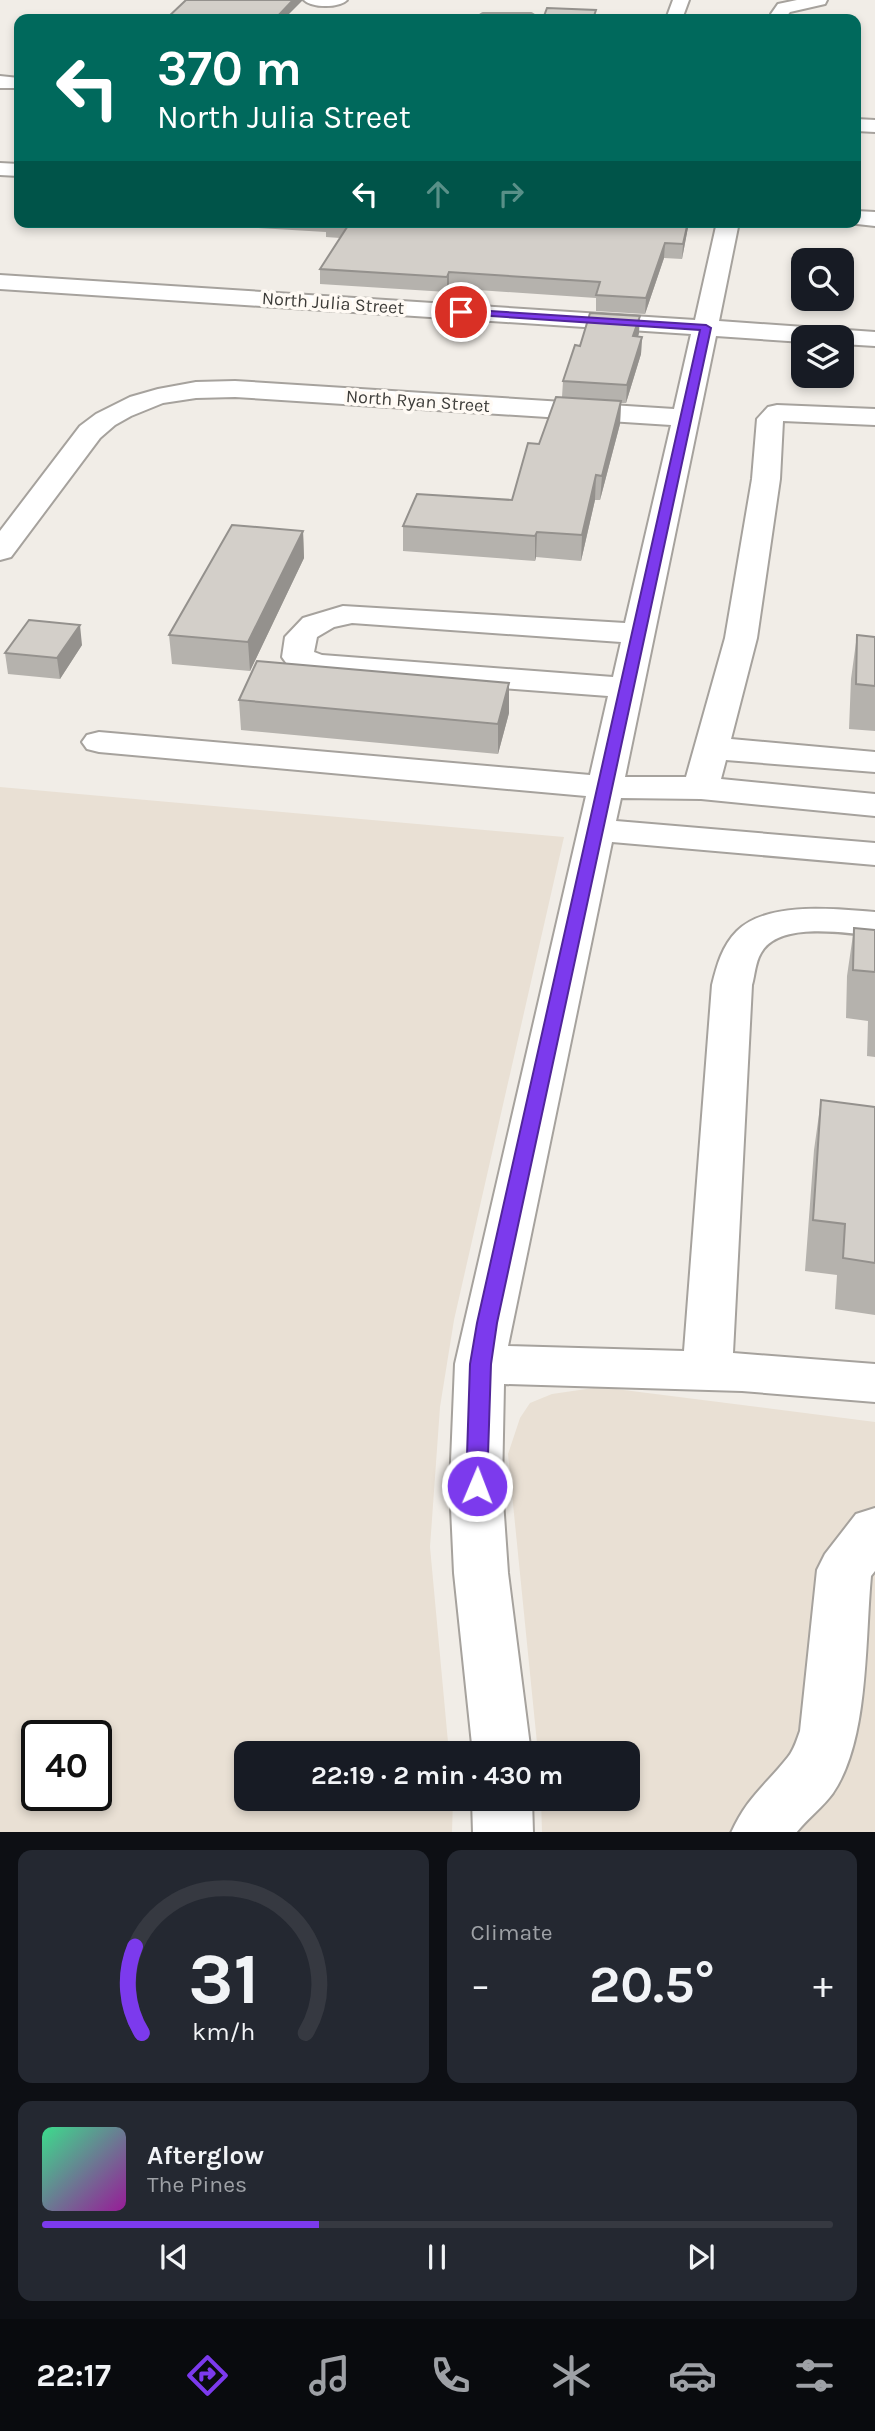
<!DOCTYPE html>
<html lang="en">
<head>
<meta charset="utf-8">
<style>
	body { margin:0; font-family:Karla,sans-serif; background:#242831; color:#f1f3f6; height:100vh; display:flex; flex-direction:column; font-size:26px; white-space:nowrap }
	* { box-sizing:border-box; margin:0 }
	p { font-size:23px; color:#9ea1a6 }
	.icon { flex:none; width:38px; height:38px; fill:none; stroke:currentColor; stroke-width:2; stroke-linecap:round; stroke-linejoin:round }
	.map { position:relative; height:1832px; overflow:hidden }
	.details { display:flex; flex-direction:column; gap:18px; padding:18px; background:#0d0f14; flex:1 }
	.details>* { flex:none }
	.hud { position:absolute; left:14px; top:14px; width:847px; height:214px; border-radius:14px; box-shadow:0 4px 10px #0003; background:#00695c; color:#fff; overflow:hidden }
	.fabs { position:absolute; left:791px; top:248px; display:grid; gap:14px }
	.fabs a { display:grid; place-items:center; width:63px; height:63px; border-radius:14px; background:#171b24; box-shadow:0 4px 10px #0003; font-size:35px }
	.speed { position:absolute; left:21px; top:1720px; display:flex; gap:14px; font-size:35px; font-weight:700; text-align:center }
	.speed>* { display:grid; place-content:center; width:91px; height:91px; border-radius:50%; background:#171b24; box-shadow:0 4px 10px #0003; line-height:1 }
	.speed .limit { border:4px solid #111; border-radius:10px; background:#fff; color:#111 }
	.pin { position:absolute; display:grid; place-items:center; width:60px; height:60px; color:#fff; margin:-30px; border:4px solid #fff; border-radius:50%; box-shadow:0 2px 7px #0007 }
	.me { position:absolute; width:77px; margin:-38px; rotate:1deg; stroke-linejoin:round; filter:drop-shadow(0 0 5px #0008) }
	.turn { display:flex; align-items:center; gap:24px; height:147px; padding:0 28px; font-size:32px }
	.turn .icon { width:91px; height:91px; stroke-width:2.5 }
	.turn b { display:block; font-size:49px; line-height:60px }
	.lanes { display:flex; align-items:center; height:66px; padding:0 28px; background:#0003; justify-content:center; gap:35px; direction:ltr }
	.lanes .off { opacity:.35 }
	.big { font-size:52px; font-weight:700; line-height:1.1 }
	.details .widget { flex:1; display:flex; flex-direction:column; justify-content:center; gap:10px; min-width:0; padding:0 24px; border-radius:14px; background:#242831 }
	.details .dial { align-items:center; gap:0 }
	.dial svg { height:182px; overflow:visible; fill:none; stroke:#363941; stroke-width:7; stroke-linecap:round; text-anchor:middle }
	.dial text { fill:#f1f3f6; stroke:none }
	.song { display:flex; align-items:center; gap:21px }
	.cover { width:84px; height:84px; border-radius:10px; background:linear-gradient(135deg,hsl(150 70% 55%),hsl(300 70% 35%)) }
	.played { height:7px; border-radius:4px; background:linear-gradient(90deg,#7c3aed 35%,#363941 35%) }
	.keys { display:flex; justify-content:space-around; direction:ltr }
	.heat { display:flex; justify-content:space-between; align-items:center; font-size:38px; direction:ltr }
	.details .tiles { flex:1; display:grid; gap:18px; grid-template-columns:1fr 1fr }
	.widget:last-child { grid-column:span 2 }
	.trip { position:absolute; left:234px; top:1741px; width:406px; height:70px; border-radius:14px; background:#171b24; box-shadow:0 4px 10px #0003; font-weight:700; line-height:70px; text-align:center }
	.tab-bar { display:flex; height:112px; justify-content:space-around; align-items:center; background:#090b0e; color:#9ea1a6 }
	.tab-bar .icon { width:49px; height:49px }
	.tab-bar .selected { color:#7c3aed }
	.tab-bar b { font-size:32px; color:#f1f3f6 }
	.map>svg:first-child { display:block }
	.built { fill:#e9e0d4; fill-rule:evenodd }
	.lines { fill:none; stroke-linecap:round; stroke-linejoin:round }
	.minor-casing { stroke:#a6a29d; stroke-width:4 }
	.minor { fill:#fff; fill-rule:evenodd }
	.wall { fill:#b5b2ad }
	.shaded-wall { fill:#94918d }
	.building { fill:#d3cfc9; stroke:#94918d; stroke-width:2 }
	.route { fill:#7c3aed; stroke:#51269a; stroke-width:2 }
	.labels { text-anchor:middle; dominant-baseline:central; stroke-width:7; stroke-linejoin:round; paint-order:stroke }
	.far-street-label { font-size:18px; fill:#3d3c39; stroke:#fffaf4 }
</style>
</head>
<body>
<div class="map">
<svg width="875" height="1833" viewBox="0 0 875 1833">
	<rect width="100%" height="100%" fill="#f1ede7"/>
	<path class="built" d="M 0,787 L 564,837 L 454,1320 L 440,1407 L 430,1547 L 449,1753 L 247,1754 L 247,1799 L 453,1799 L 452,1832 L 0,1832 ZM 37,1736 L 96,1736 L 96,1796 L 37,1796 Z
		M 600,1387 L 875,1422 L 875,1832 L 542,1832 L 541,1799 L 628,1799 L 628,1754 L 538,1753 L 508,1454 L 520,1418 L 530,1403 L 552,1394 Z"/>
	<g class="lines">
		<defs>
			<path id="minor" d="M 304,0 L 347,0 C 339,8 312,8 304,0 Z
				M 673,0 L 689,0 L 682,19 L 666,19 Z
				M 797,0 L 827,0 L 825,4 L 790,12 L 785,18 L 779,19 L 771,14 L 778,4 Z
				M 483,14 L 531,14 L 539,19 L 475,19 Z
				M 0,76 L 19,78 L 19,88 L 0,88 Z
				M 856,119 L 875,120 L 875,132 L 856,131 Z
				M 0,163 L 19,164 L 19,176 L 0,175 Z
				M 856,211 L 875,212 L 875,226 L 848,223 L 856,222 Z
				M 717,222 L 739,222 L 719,321 L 875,332 L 875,346 L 842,344 L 842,338 L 803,338 L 803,342 L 716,336 L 625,777 L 686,777 L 725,638 L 752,479 L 757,419 L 768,407 L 777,405 L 875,409 L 875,425 L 783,421 L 780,479 L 757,638 L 731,739 L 875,752 L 875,772 L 726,760 L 721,779 L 875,794 L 875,816 L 701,799 L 621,798 L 616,821 L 875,843 L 875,865 L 612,842 L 508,1346 L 684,1351 L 712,985 C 717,965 722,946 737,931 C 767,901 836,909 875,912 L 875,936 C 845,933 779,921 761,953 C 755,963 755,975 752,985 L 733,1353 L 875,1364 L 875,1402 L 742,1391 L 504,1384 L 502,1486 L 508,1573 L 531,1754 L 473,1754 L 454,1573 L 450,1486 L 455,1364 L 586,796 L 99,752 L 87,749 L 82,742 L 87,735 L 99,732 L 590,775 L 608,696 L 318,674 L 287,664 L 282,657 L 285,637 L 303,618 L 343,606 L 625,623 L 671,425 L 235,397 L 196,398 L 163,403 L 131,416 L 115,425 L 100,438 L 11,557 L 0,560 L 0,531 L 80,426 L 96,414 L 130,397 L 158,389 L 196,382 L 235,381 L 674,409 L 691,334 L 0,289 L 0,275 L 695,320 ZM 352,623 L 621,642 L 613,677 L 322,655 L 314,652 L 317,637 L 334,627 Z
				M 875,1508 L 875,1571 L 871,1576 C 865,1640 869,1740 833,1793 C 823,1807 807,1819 796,1833 L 731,1833 C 747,1797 766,1785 788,1757 C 794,1750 797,1739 800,1731 L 817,1570 L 825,1554 L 856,1514 Z
				M 472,1799 L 532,1799 L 533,1833 L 473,1833 Z"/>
		</defs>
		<use href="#minor" class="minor-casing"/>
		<use href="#minor" class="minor"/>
	</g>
	<path class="wall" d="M 241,222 L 689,222 L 682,259 L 664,258 L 645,314 L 596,311 L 596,298 L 449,288 L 447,292 L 320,284 L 320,269 L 340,238 L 326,237 L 326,232 L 241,227 Z
		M 639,333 L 638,337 L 642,337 L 641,354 L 626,403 L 621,403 L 620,424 L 600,500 L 595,500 L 581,561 L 536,557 L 535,561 L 403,551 L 403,526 L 512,500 L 562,397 L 563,381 L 580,346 Z
		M 303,531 L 304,558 L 250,671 L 172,664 L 169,635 Z
		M 857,635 L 875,637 L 875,731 L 849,729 L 851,679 Z
		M 82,645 L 60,679 L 8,674 L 5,653 Z
		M 239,700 L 509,713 L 498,754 L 241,730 Z
		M 854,928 L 875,930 L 875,1057 L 867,1056 L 868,1021 L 846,1018 L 847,976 Z
		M 821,1100 L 875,1107 L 875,1315 L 835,1309 L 837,1275 L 805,1271 L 814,1150 Z"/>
	<path class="shaded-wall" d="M 293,0 L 303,0 L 284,19 L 275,19 Z
		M 688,222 L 689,222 L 682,259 L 683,244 Z
		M 665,243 L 664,258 L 645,314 L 646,298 Z
		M 449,272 L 449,288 L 447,292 L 447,277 Z
		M 640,316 L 639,333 L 632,354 L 633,336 Z
		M 642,337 L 641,354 L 626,403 L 627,385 Z
		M 621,401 L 620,424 L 600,500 L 602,476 Z
		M 596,475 L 595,500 L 581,561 L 582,535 Z
		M 303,531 L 304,558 L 250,671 L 248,642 Z
		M 537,532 L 536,557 L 535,561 L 535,536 Z
		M 80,625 L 82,645 L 60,679 L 57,658 Z
		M 509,683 L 509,713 L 498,754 L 498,724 Z"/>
	<path class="building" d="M 186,0 L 293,0 L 275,19 L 166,19 Z
		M 547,8 L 596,10 L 593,19 L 491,19 L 494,15 L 544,16 Z
		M 326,222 L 688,222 L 683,244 L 665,243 L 646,298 L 596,295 L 600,282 L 449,272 L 447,277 L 320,269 L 349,224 Z
		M 590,313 L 640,316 L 633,336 L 642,337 L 627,385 L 563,381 L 575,345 L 580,346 Z
		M 556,397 L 621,401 L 602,476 L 596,475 L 582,535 L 537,532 L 535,536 L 403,526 L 417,494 L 512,500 L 528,443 L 539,444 Z
		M 232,525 L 303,531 L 248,642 L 169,635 Z
		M 29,620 L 80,625 L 57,658 L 5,653 Z
		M 857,635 L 875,637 L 875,686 L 856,684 Z
		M 257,661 L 509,683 L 498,724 L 239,700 Z
		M 854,928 L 875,930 L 875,972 L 853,970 Z
		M 821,1100 L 875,1107 L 875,1263 L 843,1258 L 845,1224 L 813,1220 Z"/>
	<path class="route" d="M 458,309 L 706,325 L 711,328 L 497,1323 L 491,1364 L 487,1486 L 484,1492 L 477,1494 L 469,1492 L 466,1486 L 470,1364 L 477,1323 L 700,330 L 461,314 L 458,314 Z"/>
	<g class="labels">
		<g class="far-street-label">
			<text transform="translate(333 303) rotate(4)">North Julia Street</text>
			<text transform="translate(418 401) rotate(4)">North Ryan Street</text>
		</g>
	</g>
</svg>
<div class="fabs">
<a><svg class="icon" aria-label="search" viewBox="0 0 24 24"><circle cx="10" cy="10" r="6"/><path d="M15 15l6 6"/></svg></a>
<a><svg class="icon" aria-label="layers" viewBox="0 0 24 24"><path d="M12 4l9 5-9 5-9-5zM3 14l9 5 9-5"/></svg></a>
</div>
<div class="speed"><div class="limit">40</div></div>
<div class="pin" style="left:461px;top:312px;background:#d93025"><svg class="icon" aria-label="arrive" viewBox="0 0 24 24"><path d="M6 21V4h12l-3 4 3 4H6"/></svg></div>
<svg class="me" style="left:477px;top:1486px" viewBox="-20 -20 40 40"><circle r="17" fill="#7c3aed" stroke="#fff" stroke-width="3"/><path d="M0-11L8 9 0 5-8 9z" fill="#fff"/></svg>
<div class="trip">22:19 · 2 min · 430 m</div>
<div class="hud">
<div class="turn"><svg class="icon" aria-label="left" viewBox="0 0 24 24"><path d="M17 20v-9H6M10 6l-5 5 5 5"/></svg><div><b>370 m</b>North Julia Street</div></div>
<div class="lanes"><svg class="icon" aria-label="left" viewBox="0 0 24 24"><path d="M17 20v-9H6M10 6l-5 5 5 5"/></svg><svg class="icon off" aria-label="ahead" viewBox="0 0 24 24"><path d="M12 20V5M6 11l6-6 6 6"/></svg><svg class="icon off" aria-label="right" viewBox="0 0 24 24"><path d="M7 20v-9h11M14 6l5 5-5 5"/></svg></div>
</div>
</div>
<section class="details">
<div class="tiles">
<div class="widget dial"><svg viewBox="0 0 100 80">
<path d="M14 69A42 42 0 1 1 86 69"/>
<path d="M14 69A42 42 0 0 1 11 31" stroke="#7c3aed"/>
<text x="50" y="56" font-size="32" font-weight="700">31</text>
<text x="50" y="72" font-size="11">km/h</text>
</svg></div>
<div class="widget"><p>Climate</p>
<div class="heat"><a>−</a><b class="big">20.5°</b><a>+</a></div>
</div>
<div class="widget">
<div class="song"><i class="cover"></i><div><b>Afterglow</b><p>The Pines</p></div></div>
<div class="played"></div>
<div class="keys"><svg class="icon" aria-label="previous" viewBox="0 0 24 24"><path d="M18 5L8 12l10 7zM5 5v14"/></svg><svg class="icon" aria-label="pause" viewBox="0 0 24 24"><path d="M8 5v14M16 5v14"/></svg><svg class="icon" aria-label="next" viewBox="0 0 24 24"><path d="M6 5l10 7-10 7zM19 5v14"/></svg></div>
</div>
</div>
</section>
<nav class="tab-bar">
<b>22:17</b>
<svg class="icon selected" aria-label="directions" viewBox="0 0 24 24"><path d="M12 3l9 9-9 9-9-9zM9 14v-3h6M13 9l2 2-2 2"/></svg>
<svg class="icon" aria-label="music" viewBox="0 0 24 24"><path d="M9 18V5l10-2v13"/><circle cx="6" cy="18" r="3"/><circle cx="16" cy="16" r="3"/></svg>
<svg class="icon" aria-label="phone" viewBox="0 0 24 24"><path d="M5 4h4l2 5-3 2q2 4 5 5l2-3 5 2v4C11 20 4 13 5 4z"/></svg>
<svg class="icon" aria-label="climate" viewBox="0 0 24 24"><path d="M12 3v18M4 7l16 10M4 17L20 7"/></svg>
<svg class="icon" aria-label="car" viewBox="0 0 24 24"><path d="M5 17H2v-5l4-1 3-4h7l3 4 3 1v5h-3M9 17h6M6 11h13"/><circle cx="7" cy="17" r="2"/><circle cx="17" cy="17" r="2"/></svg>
<svg class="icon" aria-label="filters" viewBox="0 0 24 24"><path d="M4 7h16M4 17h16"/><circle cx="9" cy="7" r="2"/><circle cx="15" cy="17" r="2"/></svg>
</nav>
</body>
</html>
